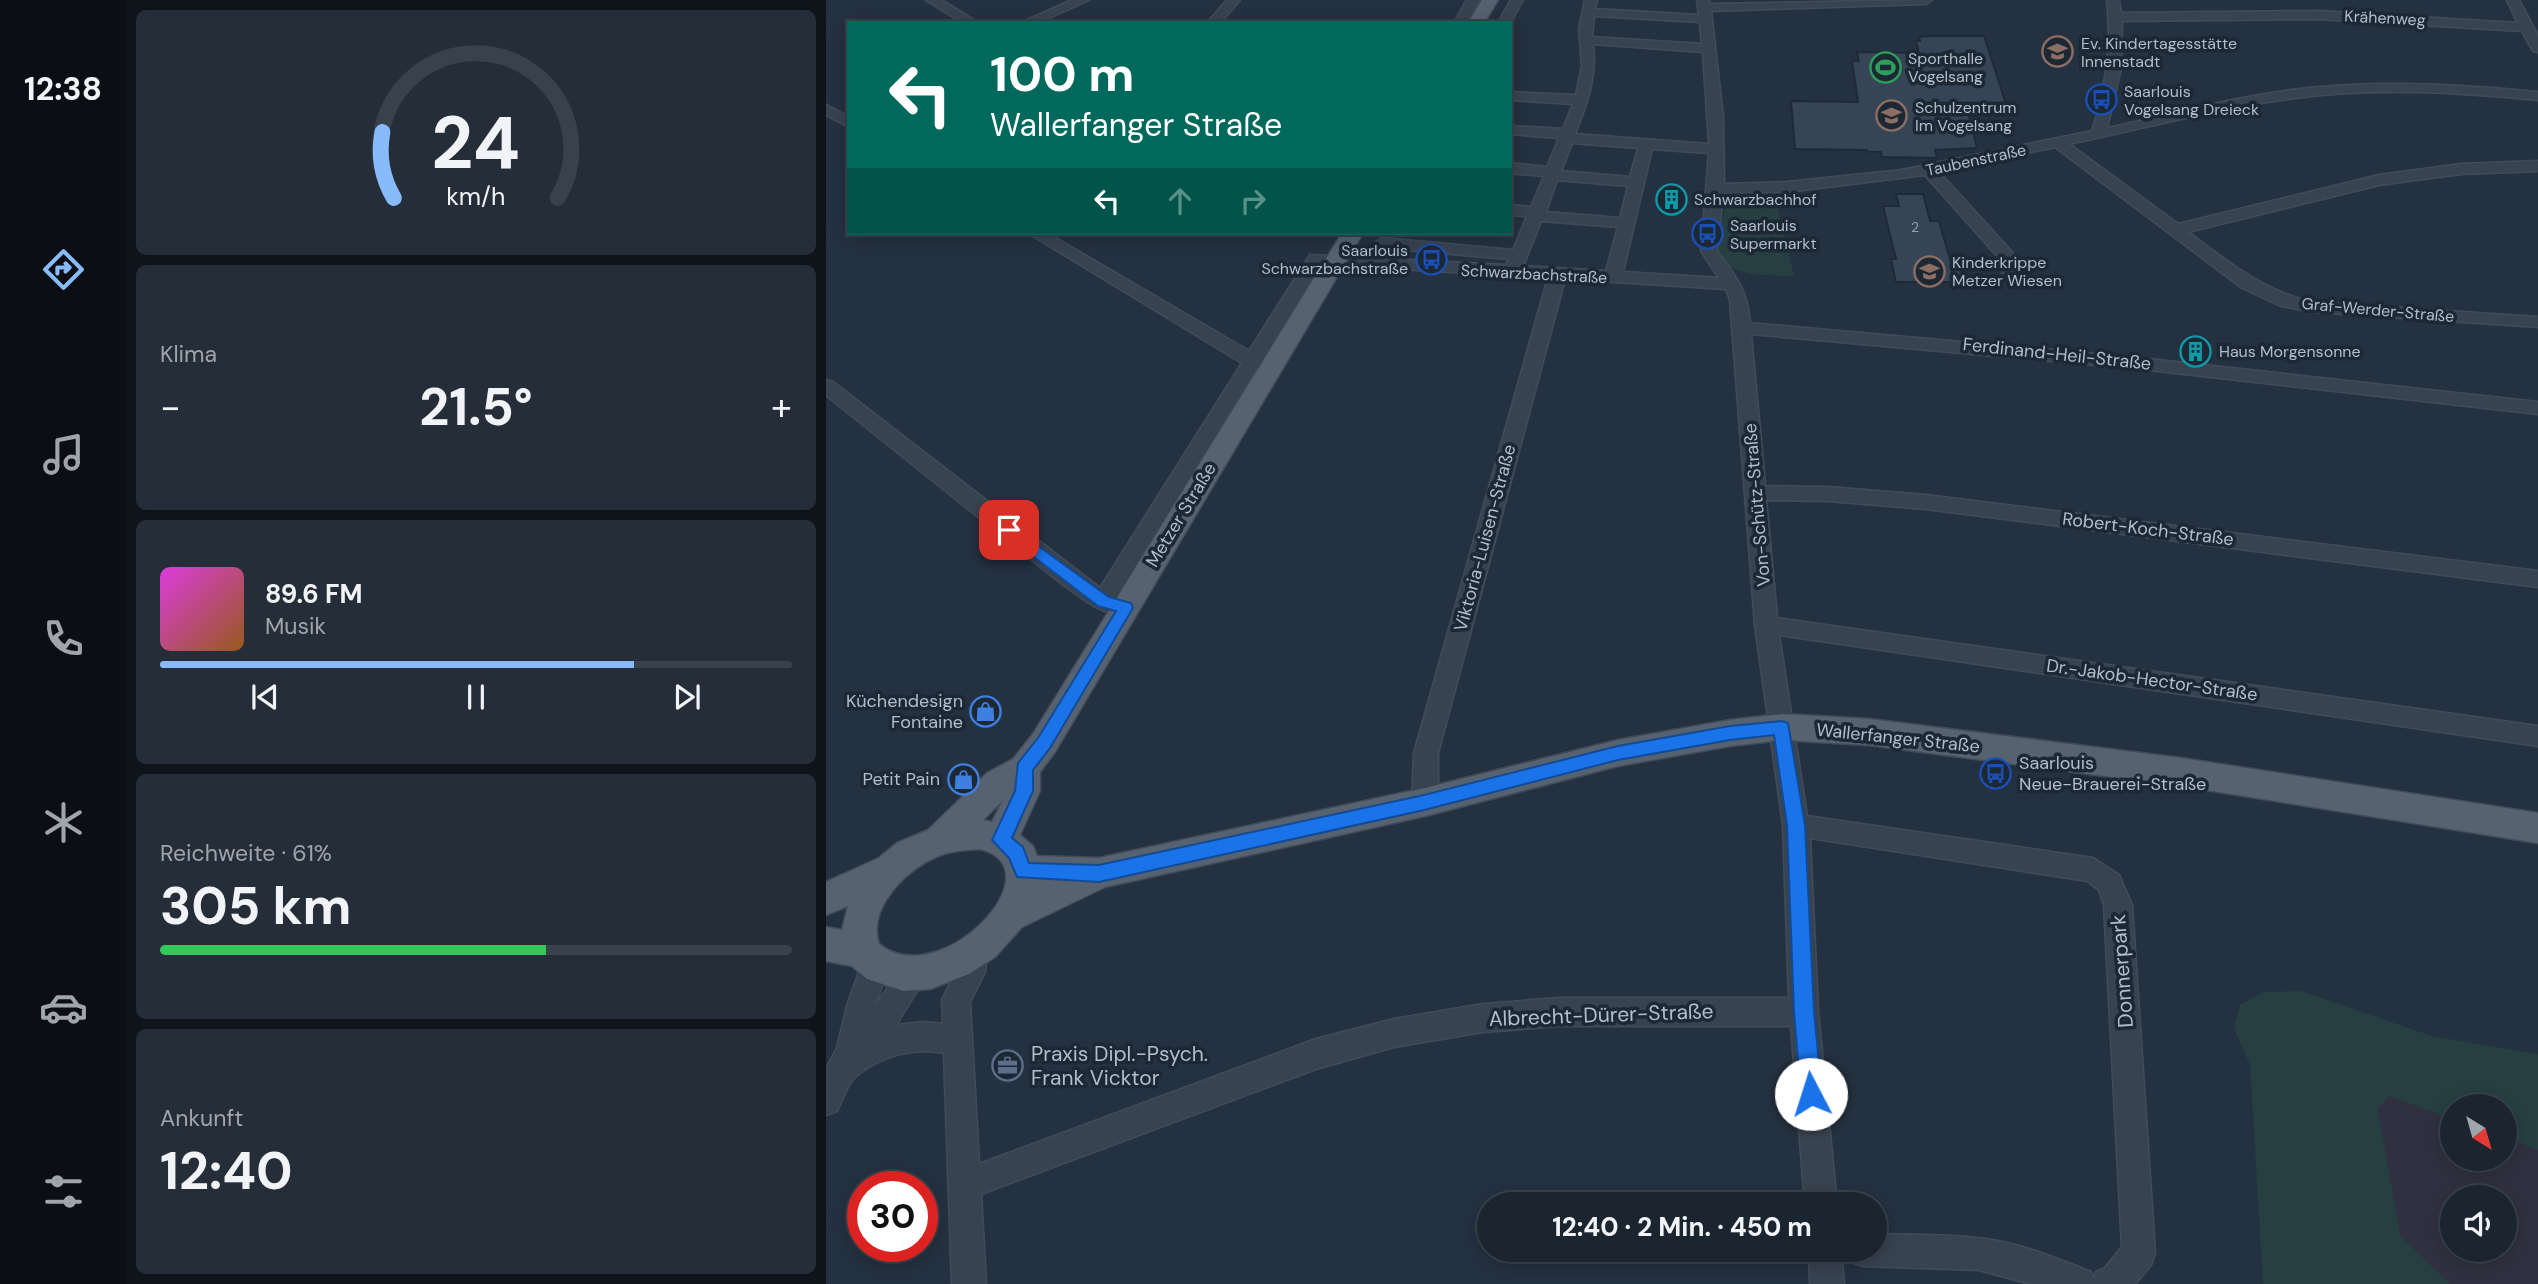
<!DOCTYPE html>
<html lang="de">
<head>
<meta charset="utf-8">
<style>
	body { margin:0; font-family:"DM Sans",sans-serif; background:#242d38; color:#f1f3f6; height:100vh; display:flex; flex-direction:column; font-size:26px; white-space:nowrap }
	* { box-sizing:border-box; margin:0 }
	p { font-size:23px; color:#a0a5ab }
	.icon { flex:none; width:38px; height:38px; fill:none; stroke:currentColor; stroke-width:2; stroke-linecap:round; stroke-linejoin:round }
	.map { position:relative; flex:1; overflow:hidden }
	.sheet { display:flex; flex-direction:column; gap:10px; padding:10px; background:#0f141a; width:700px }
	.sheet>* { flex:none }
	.guide { position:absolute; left:21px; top:21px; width:665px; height:214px; border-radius:0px; box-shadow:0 4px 18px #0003,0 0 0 2px #39424c; background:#00695c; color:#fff; overflow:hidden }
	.needle { width:46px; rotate:143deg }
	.buttons { position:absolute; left:1614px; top:1094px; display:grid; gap:14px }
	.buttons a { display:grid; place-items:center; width:77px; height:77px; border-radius:50%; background:#1b2530; box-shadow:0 4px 18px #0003,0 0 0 2px #39424c; font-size:35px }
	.speed { position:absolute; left:21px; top:1171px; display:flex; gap:14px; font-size:35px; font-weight:700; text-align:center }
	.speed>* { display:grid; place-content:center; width:91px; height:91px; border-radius:50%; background:#1b2530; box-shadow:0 4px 18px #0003,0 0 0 2px #39424c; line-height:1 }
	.speed .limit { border:10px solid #d22; background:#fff; color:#111 }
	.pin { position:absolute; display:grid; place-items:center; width:60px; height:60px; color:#fff; margin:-30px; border-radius:14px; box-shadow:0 4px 10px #0006 }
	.me { position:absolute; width:77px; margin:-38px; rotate:355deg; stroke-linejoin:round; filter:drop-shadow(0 0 5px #0008) }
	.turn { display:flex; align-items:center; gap:24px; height:147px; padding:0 28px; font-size:32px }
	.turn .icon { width:91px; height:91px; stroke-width:2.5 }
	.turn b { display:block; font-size:49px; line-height:60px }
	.lanes { display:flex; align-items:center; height:66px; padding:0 28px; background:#0003; justify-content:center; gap:35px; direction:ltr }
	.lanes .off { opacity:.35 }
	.big { font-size:52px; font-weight:700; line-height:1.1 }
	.sheet .tile { flex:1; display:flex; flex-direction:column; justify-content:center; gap:10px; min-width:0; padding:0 24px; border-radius:10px; background:#242d38 }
	.sheet .dial { align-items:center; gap:0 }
	.dial svg { height:182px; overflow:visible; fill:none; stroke:#39424c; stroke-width:7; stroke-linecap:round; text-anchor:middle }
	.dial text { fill:#f1f3f6; stroke:none }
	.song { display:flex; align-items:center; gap:21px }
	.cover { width:84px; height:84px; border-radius:10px; background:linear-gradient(135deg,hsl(300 70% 55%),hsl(30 70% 35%)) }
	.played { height:7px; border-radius:4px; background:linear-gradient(90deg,#88bbfc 75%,#39424c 75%) }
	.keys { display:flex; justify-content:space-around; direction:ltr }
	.heat { display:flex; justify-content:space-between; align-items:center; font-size:38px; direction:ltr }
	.charge { height:10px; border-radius:5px; background:linear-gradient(90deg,#34c759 61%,#39424c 0) }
	.trip { position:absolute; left:651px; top:1192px; width:410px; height:70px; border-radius:35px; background:#1b2530; box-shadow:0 4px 18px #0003,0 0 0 2px #39424c; font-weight:700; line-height:70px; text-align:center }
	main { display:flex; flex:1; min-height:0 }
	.tabs { display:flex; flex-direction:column; width:126px; justify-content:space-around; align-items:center; background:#0b0f13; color:#a0a5ab }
	.tabs .icon { width:49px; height:49px }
	.tabs .on { color:#88bbfc }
	.tabs b { font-size:32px; color:#f1f3f6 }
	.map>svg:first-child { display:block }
	.medical { fill:#313040; fill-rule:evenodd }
	.green { fill:#263f41 }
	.building { fill:#364556; stroke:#1f2a37; stroke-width:2 }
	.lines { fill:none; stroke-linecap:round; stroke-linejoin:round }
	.minor-casing { stroke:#414c59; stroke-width:3 }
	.major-casing { stroke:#414c59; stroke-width:3 }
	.minor { fill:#384350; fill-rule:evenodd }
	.major { fill:#566270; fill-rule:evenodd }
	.route { fill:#1a73e8; stroke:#114b97; stroke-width:2 }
	.labels { text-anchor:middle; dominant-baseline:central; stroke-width:7; stroke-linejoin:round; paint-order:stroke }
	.number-label { font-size:14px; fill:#929eab }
	.far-street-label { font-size:16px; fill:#b4beca; stroke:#1d2835 }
	.far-poi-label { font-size:16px; fill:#b4beca; stroke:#1d2835; text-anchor:start }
	.street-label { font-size:18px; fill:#b4beca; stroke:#1d2835 }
	.poi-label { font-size:18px; fill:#b4beca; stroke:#1d2835; text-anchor:end }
	.near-street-label { font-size:21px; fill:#b4beca; stroke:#1d2835 }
	.near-poi-label { font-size:21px; fill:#b4beca; stroke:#1d2835; text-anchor:start }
</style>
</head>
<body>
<main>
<nav class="tabs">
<b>12:38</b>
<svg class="icon on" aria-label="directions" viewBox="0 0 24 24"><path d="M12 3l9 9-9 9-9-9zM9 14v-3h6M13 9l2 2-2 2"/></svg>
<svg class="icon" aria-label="music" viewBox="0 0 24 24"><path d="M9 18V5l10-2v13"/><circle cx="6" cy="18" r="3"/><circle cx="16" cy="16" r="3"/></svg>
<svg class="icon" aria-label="phone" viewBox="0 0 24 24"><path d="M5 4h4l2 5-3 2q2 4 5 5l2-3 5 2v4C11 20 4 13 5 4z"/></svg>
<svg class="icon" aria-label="climate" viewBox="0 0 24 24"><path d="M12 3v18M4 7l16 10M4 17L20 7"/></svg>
<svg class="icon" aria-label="car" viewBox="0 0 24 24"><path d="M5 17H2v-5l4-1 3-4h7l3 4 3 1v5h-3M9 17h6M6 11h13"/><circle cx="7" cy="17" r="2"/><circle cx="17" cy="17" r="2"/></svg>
<svg class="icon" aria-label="filters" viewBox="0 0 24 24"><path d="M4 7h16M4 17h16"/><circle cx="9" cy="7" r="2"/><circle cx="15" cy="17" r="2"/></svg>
</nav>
<section class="sheet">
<div class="tile dial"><svg viewBox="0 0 100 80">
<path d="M14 69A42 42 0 1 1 86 69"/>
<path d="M14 69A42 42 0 0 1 9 40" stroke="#88bbfc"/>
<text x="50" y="56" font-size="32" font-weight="700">24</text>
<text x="50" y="72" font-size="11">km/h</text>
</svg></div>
<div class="tile"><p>Klima</p>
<div class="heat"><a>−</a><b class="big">21.5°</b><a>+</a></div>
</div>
<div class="tile">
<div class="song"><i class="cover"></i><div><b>89.6 FM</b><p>Musik</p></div></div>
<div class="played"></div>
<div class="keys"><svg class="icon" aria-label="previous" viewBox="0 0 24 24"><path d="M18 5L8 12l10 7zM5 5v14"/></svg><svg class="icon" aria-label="pause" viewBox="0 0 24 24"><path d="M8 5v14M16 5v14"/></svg><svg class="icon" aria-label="next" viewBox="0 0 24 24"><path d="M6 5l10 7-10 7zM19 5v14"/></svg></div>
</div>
<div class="tile"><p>Reichweite · 61%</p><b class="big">305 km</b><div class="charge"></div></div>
<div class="tile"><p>Ankunft</p><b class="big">12:40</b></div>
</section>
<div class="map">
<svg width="1712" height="1284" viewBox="0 0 1712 1284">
	<rect width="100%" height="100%" fill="#243140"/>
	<path class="medical" d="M 1563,1096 L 1626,1119 L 1626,1158 L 1678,1158 L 1678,1138 L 1712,1150 L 1712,1284 L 1624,1284 L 1574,1235 L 1551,1109 ZM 1626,1197 L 1678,1197 L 1678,1250 L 1626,1250 Z"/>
	<path class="green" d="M 910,197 L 949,197 L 968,276 C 944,275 890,279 891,243 C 891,229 899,213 902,200 Z
		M 1475,991 L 1606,1036 L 1712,1054 L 1712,1150 L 1678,1138 L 1678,1106 L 1626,1106 L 1626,1119 L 1563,1096 L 1552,1109 L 1574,1235 L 1624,1284 L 1437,1284 L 1424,1065 L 1408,1028 L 1414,1005 L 1438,992 Z"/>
	<path class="building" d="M 1104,36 L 1158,36 L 1183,113 L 1142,112 L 1151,148 L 1109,150 L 1111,158 L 1056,157 L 1055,152 L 1042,152 L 1041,150 L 969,149 L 965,101 L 1032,102 L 1026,61 L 1033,61 L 1031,52 L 1093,53 L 1090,41 L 1094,41 L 1093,37 Z
		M 1070,194 L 1097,194 L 1104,221 L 1113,221 L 1124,259 L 1135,259 L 1141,282 L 1070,282 L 1065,259 L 1070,259 L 1057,206 L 1073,206 Z
		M 1365,338 L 1383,340 L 1385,361 L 1367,359 Z"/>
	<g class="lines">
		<defs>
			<path id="minor" d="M 100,0 L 115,0 L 153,23 L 137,23 Z
				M 246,0 L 263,0 L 212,23 L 194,23 Z
				M 401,0 L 414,0 L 394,23 L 381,23 Z
				M 641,0 L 653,0 L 641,23 L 628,23 Z
				M 685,0 L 697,0 L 684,23 L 672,23 Z
				M 759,0 L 771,0 L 769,9 L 873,15 L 871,0 L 883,0 L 884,4 L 1106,0 L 1100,4 L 885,11 L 897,117 L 898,184 L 961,182 L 1076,170 L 1266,131 C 1280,88 1286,45 1281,0 L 1293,0 L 1295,13 L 1492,11 L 1692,23 L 1681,0 L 1693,0 L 1712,36 L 1712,52 L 1707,51 L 1696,31 L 1492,19 L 1296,21 L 1295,68 L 1281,128 C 1343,115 1403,98 1465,90 C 1548,80 1630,84 1712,92 L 1712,100 C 1629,92 1545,87 1462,99 C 1388,109 1316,129 1243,144 L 1352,224 L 1553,175 L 1635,164 L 1712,161 L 1712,171 L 1635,174 L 1553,185 L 1362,232 C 1401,261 1438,292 1487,302 L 1712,317 L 1712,327 L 1487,312 L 1455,306 L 1416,288 L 1229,147 L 1113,172 L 1186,252 L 1190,269 L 1188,273 L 1176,273 L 1172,257 L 1099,175 L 961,192 L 897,193 L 891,251 C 911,278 921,289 924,323 L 1314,358 L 1712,402 L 1712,414 L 1314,369 L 925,334 L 939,486 L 1002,487 L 1100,495 L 1712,571 L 1712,587 L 1100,509 L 1002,501 L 940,500 L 951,618 L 1712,726 L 1712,746 L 953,635 L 981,816 L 1267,858 L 1293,875 L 1306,905 L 1329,1253 L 1325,1265 L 1309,1284 L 1204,1284 L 1153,1270 L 1037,1266 L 1025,1262 L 1021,1250 L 1048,1250 L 1048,1234 C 1082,1235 1117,1234 1151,1238 C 1189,1241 1230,1258 1265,1272 L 1268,1279 L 1270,1272 L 1278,1269 L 1296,1247 L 1278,905 L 1273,890 L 1261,881 L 984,838 L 992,1012 L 1011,1204 L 979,1204 L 965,1026 L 734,1026 L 657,1032 L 568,1047 L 490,1069 L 155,1194 L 160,1284 L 126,1284 L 118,1053 C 86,1047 54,1056 29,1077 C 21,1084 16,1101 11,1111 L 0,1115 L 0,1069 L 11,1048 L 21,1006 L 39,955 L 49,951 L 59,955 L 63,964 L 49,1006 L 77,966 L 87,962 L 97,966 L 101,975 L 70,1025 L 97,1022 L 117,1024 L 116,1000 L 131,970 L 137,945 L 147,941 L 157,945 L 161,954 L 159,972 L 144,1002 L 153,1164 L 490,1039 L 568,1019 L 657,1004 L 734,998 L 963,998 L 957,825 L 929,625 L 904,300 L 900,289 L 739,279 L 612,753 L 612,802 L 608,810 L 599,813 L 590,810 L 586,802 L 588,753 L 722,278 L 495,264 L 438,358 L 447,364 L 438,370 L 431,368 L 290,598 L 297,600 L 300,606 L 297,612 C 276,618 253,595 236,584 L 0,395 L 0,380 L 7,382 L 274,588 L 416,363 L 202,233 L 221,233 L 423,351 L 484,255 L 680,265 L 683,259 L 556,248 L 548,243 L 556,238 L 687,250 L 701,216 L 684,215 L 684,205 L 705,207 L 718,176 L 684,173 L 684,163 L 721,167 L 733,138 L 684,134 L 684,126 L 737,129 L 747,104 L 684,100 L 684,92 L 750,95 L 756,66 L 753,29 ZM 768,16 L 874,22 L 876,44 L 766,37 ZM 767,44 L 877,52 L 883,144 L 749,134 C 761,104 771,77 767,44 ZM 746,143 L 812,148 L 804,177 L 735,171 ZM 826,149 L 883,153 L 875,251 L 893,278 L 797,272 ZM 731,180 L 802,186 L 794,218 L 720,212 ZM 715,221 L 792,227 L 780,271 L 697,266 Z
				M 0,105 L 23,117 L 23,127 L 0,115 Z
				M 983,1250 L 1015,1250 L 1018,1284 L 984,1284 Z"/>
			<path id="major" d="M 656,0 L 672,0 L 658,23 L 642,23 Z
				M 516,233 L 537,233 L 229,752 L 214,772 L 214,791 L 194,835 L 207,846 L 211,856 L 273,858 L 599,788 L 792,740 L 904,720 L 956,714 L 1043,719 L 1355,758 L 1712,813 L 1712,843 L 1355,786 L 1043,745 L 956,740 L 904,746 L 792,766 L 599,816 L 279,887 L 196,927 L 169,957 L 143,974 L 104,989 L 78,991 L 41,979 L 26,966 L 0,961 L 0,927 L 16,930 L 22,906 L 0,915 L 0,882 L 53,858 L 71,843 L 102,830 L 161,773 L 187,759 L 207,734 ZM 177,800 L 166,822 L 157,820 ZM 154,849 C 233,869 114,994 53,944 C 41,908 80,870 110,857 C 124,851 139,850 154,849 Z"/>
		</defs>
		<use href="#minor" class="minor-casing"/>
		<use href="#major" class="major-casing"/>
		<use href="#minor" class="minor"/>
		<use href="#major" class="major"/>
	</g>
	<path class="route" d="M 183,525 L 283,597 L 305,603 L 307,608 L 224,748 L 207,770 L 207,791 L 186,838 L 197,847 L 203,863 L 273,865 L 598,795 L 792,746 L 904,726 L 956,721 L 962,723 L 979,825 L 988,1012 L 996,1094 L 993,1101 L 985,1104 L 978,1101 L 975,1094 L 968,1012 L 961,825 L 948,735 L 904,740 L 792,760 L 598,810 L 273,882 L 191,877 L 183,858 L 166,840 L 189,791 L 192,763 L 212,738 L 290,611 L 272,606 L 178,534 L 176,530 Z"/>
	<defs>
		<symbol id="school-ring" viewBox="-11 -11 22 22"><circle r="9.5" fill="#1d2835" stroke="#8d6e63" stroke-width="1.5"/><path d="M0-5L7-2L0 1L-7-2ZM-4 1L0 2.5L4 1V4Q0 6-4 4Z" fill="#8d6e63"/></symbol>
		<symbol id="stadium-ring" viewBox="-11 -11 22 22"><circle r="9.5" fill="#1d2835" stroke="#2e9e5b" stroke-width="1.5"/><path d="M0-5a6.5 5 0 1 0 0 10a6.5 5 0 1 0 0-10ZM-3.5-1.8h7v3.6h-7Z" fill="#2e9e5b"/></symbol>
		<symbol id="bus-ring" viewBox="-11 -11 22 22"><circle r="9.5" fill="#1d2835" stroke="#1a4fb4" stroke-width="1.5"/><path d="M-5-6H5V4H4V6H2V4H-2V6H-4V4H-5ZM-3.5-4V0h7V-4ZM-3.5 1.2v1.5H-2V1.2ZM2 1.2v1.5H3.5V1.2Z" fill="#1a4fb4"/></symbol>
		<symbol id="building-ring" viewBox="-11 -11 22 22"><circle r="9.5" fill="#1d2835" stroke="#0f9aa8" stroke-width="1.5"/><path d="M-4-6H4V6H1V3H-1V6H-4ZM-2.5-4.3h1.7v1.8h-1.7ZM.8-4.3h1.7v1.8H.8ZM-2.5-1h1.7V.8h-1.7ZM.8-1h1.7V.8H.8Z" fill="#0f9aa8"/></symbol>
		<symbol id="shop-ring" viewBox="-11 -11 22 22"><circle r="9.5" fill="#1d2835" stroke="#3f7fe0" stroke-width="1.5"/><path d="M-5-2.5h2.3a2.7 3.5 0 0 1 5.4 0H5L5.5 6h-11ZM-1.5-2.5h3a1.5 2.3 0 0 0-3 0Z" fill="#3f7fe0"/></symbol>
		<symbol id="office-ring" viewBox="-11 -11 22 22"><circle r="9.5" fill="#1d2835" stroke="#5c6f8a" stroke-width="1.5"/><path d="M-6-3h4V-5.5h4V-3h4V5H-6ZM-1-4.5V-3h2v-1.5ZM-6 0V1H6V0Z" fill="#5c6f8a"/></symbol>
	</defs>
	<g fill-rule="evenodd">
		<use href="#school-ring" x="1214" y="34" width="35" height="35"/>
		<use href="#stadium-ring" x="1042" y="50" width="35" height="35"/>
		<use href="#bus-ring" x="1258" y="82" width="35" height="35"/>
		<use href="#school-ring" x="1048" y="98" width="35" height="35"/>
		<use href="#building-ring" x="828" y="182" width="35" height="35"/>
		<use href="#bus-ring" x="864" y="216" width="35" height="35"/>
		<use href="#bus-ring" x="588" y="242" width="35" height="35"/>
		<use href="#school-ring" x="1086" y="254" width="35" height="35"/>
		<use href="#building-ring" x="1352" y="334" width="35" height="35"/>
		<use href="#shop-ring" x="142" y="694" width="35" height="35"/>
		<use href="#bus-ring" x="1152" y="756" width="35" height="35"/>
		<use href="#shop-ring" x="120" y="762" width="35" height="35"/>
		<use href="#office-ring" x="164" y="1048" width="35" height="35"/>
	</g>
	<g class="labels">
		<g class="number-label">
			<text x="1089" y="227">2</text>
		</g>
		<g class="far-street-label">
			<text transform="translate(1559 18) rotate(3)">Krähenweg</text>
			<text transform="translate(1150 160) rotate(-12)">Taubenstraße</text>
			<text transform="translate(708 274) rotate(3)">Schwarzbachstraße</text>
			<text transform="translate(1552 310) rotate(5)">Graf-Werder-Straße</text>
		</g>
		<g class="far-poi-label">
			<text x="1255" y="43">Ev. Kindertagesstätte<tspan x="1255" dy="18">Innenstadt</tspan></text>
			<text x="1082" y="58">Sporthalle<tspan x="1082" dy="18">Vogelsang</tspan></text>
			<text x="1298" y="91">Saarlouis<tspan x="1298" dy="18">Vogelsang Dreieck</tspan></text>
			<text x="1089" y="107">Schulzentrum<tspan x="1089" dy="18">Im Vogelsang</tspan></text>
			<text x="868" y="199">Schwarzbachhof</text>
			<text x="904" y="225">Saarlouis<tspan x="904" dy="18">Supermarkt</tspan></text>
			<text x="582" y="250" text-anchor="end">Saarlouis<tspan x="582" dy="18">Schwarzbachstraße</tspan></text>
			<text x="1126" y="262">Kinderkrippe<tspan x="1126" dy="18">Metzer Wiesen</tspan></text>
			<text x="1393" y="351">Haus Morgensonne</text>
		</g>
		<g class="street-label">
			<text transform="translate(1231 354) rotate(6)">Ferdinand-Heil-Straße</text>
			<text transform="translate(931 505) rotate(-95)">Von-Schütz-Straße</text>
			<text transform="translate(355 515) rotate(-59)">Metzer Straße</text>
			<text transform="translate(1322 529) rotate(7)">Robert-Koch-Straße</text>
			<text transform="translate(659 538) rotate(-75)">Viktoria-Luisen-Straße</text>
			<text transform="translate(1326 680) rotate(8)">Dr.-Jakob-Hector-Straße</text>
			<text transform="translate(1072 738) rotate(6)">Wallerfanger Straße</text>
		</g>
		<g class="poi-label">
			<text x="137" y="701">Küchendesign<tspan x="137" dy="21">Fontaine</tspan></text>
			<text x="1193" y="763" text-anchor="start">Saarlouis<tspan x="1193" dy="21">Neue-Brauerei-Straße</tspan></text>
			<text x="114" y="779">Petit Pain</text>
		</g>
		<g class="near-street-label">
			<text transform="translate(1296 971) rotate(-94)">Donnerpark</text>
			<text transform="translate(775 1015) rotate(-2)">Albrecht-Dürer-Straße</text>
		</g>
		<g class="near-poi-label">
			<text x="205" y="1054">Praxis Dipl.-Psych.<tspan x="205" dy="24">Frank Vicktor</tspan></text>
		</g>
	</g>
</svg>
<div class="buttons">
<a><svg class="needle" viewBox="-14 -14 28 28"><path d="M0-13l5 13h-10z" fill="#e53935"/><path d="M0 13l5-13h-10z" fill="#a0a5ab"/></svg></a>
<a><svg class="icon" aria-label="sound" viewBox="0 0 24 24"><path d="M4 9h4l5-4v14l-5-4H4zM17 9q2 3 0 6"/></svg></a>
</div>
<div class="speed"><div class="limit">30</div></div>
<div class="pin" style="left:183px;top:530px;background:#d93025"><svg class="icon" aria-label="arrive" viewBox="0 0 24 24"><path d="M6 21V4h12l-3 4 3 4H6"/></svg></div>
<svg class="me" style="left:985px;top:1094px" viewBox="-20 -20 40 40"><circle r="19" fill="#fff"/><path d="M0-13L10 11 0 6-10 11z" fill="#1a73e8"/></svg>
<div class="trip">12:40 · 2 Min. · 450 m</div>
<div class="guide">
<div class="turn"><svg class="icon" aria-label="left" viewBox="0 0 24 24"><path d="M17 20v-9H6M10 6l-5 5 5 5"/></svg><div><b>100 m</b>Wallerfanger Straße</div></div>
<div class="lanes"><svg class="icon" aria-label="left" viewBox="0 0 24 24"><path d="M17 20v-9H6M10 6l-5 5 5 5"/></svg><svg class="icon off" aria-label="ahead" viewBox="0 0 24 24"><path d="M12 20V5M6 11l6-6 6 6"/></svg><svg class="icon off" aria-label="right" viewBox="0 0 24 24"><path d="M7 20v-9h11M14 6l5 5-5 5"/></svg></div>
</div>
</div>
</main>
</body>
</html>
